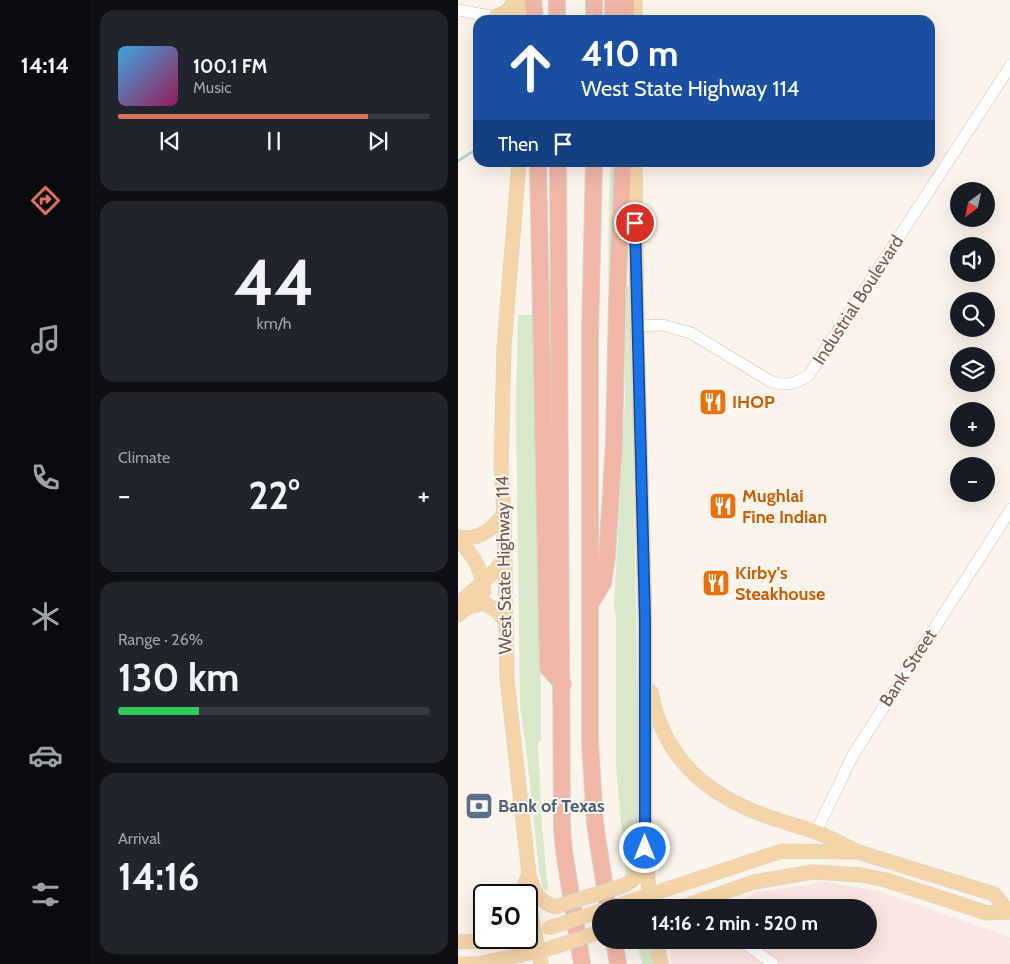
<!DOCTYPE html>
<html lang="en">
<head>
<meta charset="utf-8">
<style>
	body { margin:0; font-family:Cabin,sans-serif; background:#20242c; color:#f1f3f6; height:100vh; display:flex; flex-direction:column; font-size:19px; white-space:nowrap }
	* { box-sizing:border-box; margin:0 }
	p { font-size:16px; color:#9ea1a6 }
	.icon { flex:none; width:28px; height:28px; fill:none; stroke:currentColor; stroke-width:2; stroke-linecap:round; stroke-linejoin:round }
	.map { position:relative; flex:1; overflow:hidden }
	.panel { display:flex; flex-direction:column; gap:10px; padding:10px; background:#0d0f14; width:368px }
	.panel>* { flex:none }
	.guide { position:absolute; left:15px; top:15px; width:462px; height:152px; border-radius:15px; box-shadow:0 5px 20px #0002; background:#1a4fa0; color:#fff; overflow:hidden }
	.needle { width:32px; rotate:213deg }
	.buttons { position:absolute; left:492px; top:182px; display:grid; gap:10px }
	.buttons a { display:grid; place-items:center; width:45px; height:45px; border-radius:50%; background:#171b24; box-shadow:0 5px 20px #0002; font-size:25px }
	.speed { position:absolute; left:15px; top:884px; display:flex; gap:10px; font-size:25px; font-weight:700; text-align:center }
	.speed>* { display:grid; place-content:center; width:65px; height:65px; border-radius:50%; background:#171b24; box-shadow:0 5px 20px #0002; line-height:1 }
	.speed .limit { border:2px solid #111; border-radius:8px; background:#fff; color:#111 }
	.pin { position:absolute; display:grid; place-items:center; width:42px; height:42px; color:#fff; margin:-21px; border:2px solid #fff; border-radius:50%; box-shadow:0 1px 5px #0007 }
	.me { position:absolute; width:55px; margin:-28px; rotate:0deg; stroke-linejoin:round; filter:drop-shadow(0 0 4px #0008) }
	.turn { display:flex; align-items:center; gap:18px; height:105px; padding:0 25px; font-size:22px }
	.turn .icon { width:65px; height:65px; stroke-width:2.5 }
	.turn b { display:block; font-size:35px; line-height:42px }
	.then { display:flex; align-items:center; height:48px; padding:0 25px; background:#0003; gap:10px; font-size:19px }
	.big { font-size:38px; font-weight:800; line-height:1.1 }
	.panel .tile { flex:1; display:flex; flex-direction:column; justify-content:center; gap:8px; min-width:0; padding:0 18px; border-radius:15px; background:#20242c }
	.panel .dial { align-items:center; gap:0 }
	.dial b { font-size:65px; line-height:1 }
	.song { display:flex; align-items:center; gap:15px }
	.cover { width:60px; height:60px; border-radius:8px; background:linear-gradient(135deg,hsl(200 70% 55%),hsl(330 70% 35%)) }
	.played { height:5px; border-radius:2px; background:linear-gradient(90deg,#da715b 80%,#363941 80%) }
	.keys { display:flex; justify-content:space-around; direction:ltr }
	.heat { display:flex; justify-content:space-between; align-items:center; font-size:28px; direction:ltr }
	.charge { height:8px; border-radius:4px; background:linear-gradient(90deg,#34c759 26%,#363941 0) }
	.trip { position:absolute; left:134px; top:899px; width:285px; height:50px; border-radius:25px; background:#171b24; box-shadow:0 5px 20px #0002; font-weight:800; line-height:50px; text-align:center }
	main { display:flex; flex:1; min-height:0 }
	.tab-bar { display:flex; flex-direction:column; width:90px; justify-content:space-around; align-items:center; background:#090b0e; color:#9ea1a6 }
	.tab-bar .icon { width:35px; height:35px }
	.tab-bar .active { color:#da715b }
	.tab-bar b { font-size:22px; color:#f1f3f6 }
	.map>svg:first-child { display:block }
	.commercial { fill:#fae6e0 }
	.green { fill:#d8e8ca }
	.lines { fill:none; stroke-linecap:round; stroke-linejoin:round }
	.stream { stroke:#a7d0d5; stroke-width:2.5 }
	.minor-casing { stroke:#cdbcb1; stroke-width:12 }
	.major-casing { stroke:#d8d1ce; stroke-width:15 }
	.highway-casing { stroke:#d8d1ce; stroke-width:18 }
	.minor { stroke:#fff; stroke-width:11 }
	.major { stroke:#f4d4a9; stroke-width:14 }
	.highway { stroke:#f0b7a7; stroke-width:16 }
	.major-bridge-casing { stroke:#d8d1ce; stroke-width:15; stroke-linecap:butt }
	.major-bridge { stroke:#f4d4a9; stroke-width:14 }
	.route-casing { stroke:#114b97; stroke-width:12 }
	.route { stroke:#1a73e8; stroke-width:9 }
	.labels { text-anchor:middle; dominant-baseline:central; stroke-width:4; stroke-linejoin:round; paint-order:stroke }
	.street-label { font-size:18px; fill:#745b4f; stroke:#fef8f1 }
	.food-label { font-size:18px; font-weight:bold; fill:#c56008; stroke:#fef8f1; text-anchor:start }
	.service-label { font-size:18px; font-weight:bold; fill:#4e5e75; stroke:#fef8f1; text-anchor:start }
</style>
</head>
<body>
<main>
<nav class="tab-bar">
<b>14:14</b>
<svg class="icon active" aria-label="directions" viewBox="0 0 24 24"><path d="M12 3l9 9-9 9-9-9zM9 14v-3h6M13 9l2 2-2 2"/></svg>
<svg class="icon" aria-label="music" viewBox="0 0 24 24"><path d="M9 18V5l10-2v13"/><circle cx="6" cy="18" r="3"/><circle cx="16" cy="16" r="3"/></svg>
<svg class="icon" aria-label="phone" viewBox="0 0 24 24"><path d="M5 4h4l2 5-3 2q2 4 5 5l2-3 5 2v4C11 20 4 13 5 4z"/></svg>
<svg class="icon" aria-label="climate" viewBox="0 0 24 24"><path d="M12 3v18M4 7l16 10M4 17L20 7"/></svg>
<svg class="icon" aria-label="car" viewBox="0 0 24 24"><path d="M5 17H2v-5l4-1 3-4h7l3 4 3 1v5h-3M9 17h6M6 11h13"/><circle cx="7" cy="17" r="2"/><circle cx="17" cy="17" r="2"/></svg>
<svg class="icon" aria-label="filters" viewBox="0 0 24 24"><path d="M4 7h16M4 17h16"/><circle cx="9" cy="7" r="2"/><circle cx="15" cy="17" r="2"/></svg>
</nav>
<section class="panel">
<div class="tile">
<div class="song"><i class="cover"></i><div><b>100.1 FM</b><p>Music</p></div></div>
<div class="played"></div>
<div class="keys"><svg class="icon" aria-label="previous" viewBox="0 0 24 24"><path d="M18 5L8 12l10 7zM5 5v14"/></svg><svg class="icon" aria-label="pause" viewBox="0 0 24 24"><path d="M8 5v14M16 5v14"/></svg><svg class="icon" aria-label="next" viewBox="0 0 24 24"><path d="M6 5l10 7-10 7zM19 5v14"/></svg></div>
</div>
<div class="tile dial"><b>44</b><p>km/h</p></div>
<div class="tile"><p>Climate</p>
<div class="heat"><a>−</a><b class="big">22°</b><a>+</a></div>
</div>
<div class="tile"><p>Range · 26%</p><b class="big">130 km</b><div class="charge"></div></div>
<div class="tile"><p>Arrival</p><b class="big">14:16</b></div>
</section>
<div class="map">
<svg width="553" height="964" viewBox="0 0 553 964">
	<rect width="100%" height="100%" fill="#fbf4eb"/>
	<path class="commercial" d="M 368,882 L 420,891 L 552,937 L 552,964 L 214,964 L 212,940 L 410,940 L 410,908 L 268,907 L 299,892 Z"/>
	<path class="green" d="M 162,162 L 149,436 L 151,200 L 153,163 Z
		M 166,286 L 171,286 L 183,845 L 179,867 L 168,877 L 158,767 L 158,615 L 156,608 L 167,399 Z
		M 60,315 L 75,315 L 82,577 L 83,740 L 80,743 L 84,827 L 90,890 L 85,890 L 81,871 L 68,747 L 62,707 L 58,407 Z
		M 178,940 L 190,940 L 196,964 L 184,964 Z"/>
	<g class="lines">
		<path class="stream" d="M 0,161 L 20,148"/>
		<defs>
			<path id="minor" d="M 0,10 L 37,17
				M 179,326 L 205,325 L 233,333 L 312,381 C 328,387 337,384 351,375 L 553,65
				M 358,832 L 395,755 L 553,509
				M 256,896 L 262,908
				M 283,940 L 315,964"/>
			<path id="major" d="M 177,0 L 177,20
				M 37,17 L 50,11 L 57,0
				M 63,20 L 63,0
				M 61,162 L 46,347 L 43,467 L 46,514 L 49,679 L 71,874 L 67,884 L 83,964
				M 177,162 L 179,326 L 187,621 L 187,834 L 192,908
				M 0,537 C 22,541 34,529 46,514
				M 0,541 C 15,553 24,571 26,591 L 19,603
				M 0,604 L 38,570 L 47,557
				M 0,615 L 10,607 L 26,603 L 39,611 L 47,621
				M 193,692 C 206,760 251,797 314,818 C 328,823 344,827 358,832 C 371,837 384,844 396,850
				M 73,880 C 76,894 83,902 97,907
				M 167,885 L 176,879 L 187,861
				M 152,908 L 324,851 L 400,852 L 536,894 L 550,911
				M 221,908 L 296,882 L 355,872 L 403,875 L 428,880 L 529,913 L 553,912
				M 198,940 L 203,964
				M 0,942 L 27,941 L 45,938
				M 0,964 L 20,964 L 90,949"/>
			<path id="highway" d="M 75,0 L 77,20
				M 168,0 L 168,20
				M 99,20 L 99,0
				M 136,20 L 136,0
				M 155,20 L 155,0
				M 80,162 L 90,668 L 105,684
				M 100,162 L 104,828 L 106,851 L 124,964
				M 136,162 L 132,336 L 132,742 L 137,823 L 150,908
				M 132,604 L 145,583 L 149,556 L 156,443 L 159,304 L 165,162
				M 156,940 L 160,964"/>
		</defs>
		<use href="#minor" class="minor-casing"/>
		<use href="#major" class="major-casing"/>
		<use href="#highway" class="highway-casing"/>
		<use href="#minor" class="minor"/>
		<use href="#major" class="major"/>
		<use href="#highway" class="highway"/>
		<defs>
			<path id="major-bridge" d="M 97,907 L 167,885
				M 91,928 L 142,911
				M 93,948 L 142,932"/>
		</defs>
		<use href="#major-bridge" class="major-bridge-casing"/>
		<use href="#major-bridge" class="major-bridge"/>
	</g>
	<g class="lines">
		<defs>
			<path id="route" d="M 177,223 L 187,621 L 187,848"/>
		</defs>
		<use href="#route" class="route-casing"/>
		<use href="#route" class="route"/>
	</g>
	<defs>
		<symbol id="restaurant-square" viewBox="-11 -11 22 22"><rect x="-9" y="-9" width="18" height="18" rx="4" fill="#e8710a" stroke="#fef8f1"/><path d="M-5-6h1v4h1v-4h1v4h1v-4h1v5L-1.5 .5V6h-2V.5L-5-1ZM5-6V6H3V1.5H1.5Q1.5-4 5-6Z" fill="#fff"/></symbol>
		<symbol id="bank-square" viewBox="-11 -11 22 22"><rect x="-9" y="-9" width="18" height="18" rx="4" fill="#5c6f8a" stroke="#fef8f1"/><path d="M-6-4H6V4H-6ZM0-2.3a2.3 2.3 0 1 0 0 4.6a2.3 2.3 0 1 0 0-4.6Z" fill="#fff"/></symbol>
	</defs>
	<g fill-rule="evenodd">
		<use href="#restaurant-square" x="239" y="386" width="32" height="32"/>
		<use href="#restaurant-square" x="249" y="490" width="32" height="32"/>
		<use href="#restaurant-square" x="242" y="567" width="32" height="32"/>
		<use href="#bank-square" x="5" y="790" width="32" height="32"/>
	</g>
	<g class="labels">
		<g class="street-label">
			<text transform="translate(400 300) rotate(-57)">Industrial Boulevard</text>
			<text transform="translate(46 565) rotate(-91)">West State Highway 114</text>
			<text transform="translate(450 668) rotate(-57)">Bank Street</text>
		</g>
		<g class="food-label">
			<text x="274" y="402">IHOP</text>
			<text x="284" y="496">Mughlai<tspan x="284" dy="21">Fine Indian</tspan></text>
			<text x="277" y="573">Kirby's<tspan x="277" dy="21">Steakhouse</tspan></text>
		</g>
		<g class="service-label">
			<text x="40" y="806">Bank of Texas</text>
		</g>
	</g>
</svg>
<div class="buttons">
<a><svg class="needle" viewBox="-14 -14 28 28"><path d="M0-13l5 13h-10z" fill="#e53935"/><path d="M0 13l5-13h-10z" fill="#9ea1a6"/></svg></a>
<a><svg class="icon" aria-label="sound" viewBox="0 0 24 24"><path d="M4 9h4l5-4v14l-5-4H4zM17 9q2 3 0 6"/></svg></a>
<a><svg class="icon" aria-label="search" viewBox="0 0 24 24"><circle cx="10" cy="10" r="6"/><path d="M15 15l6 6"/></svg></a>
<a><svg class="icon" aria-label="layers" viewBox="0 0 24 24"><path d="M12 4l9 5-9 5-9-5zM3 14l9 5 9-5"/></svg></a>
<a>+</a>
<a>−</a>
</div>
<div class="speed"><div class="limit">50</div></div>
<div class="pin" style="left:177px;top:223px;background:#d93025"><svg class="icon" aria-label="arrive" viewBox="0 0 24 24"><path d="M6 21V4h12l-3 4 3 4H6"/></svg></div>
<svg class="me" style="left:187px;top:848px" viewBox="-20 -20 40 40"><circle r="17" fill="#1a73e8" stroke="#fff" stroke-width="3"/><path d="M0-11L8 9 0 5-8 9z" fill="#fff"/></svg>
<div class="trip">14:16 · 2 min · 520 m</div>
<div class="guide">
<div class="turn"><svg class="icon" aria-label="ahead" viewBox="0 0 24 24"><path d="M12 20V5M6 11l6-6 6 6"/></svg><div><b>410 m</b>West State Highway 114</div></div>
<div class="then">Then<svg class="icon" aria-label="arrive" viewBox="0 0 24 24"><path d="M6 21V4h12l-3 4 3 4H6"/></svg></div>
</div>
</div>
</main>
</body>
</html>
